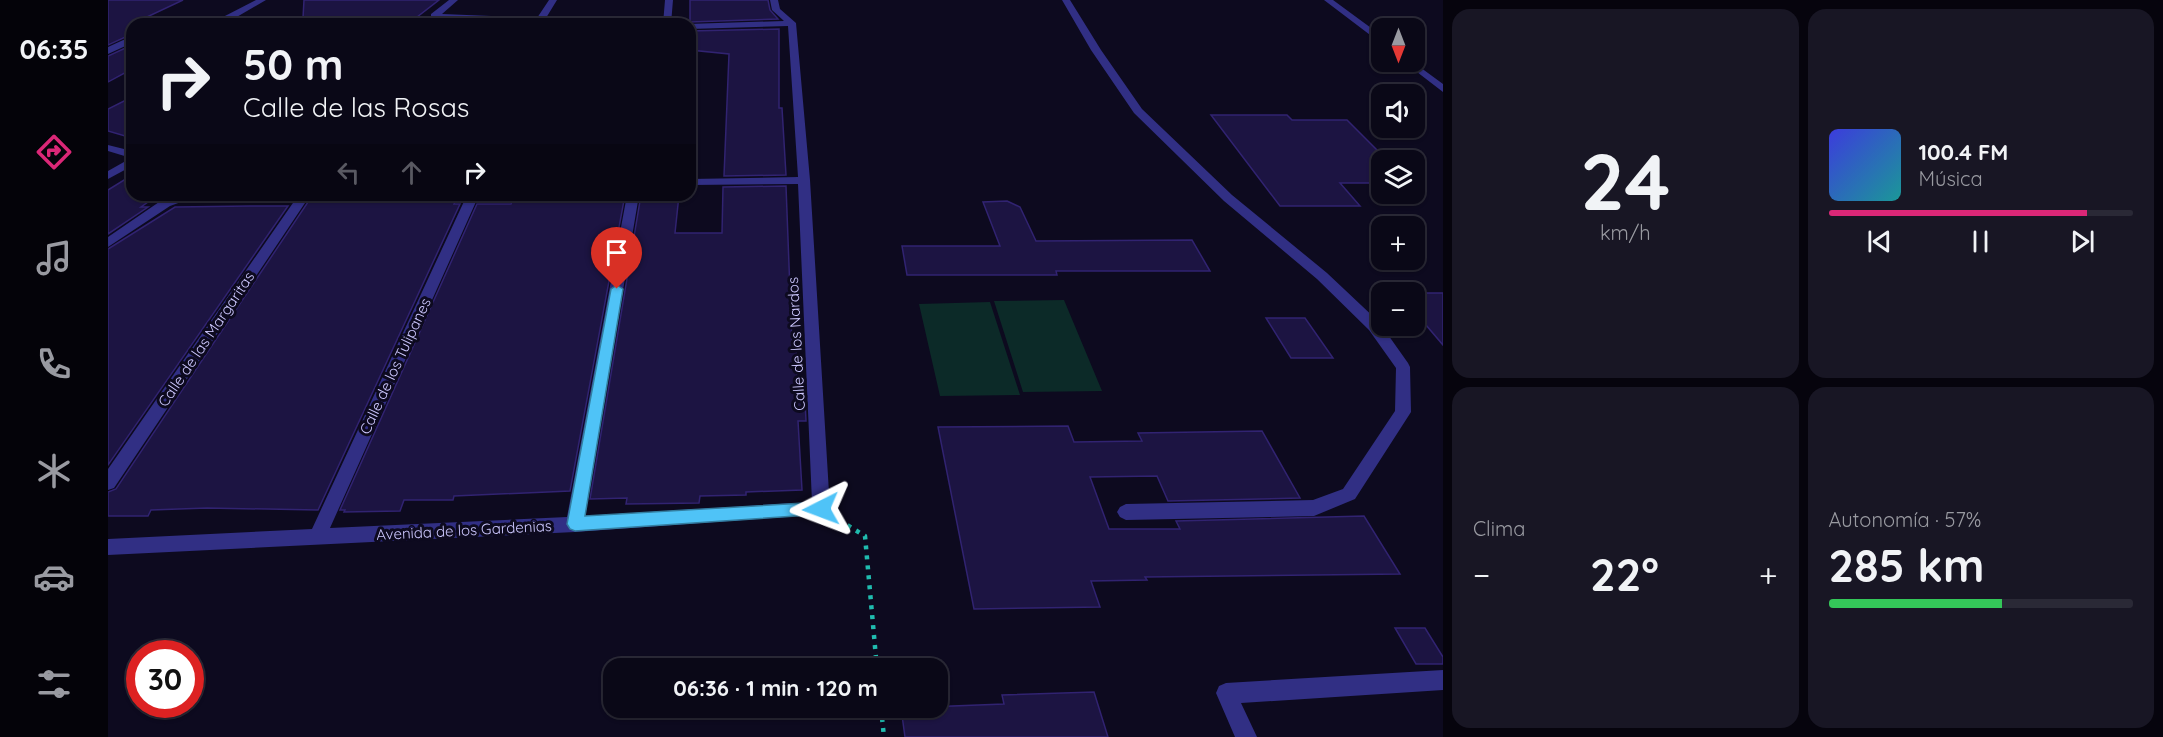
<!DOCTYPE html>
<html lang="es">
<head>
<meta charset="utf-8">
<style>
	body { margin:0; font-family:Quicksand,sans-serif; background:#181624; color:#f1f3f6; height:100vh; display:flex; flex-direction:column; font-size:22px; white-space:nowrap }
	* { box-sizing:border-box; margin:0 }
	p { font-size:20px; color:#999aa1 }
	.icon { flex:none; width:33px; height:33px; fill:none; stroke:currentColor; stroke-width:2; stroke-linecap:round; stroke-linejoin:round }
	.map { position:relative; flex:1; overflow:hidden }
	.side { display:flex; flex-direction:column; gap:9px; padding:9px; background:#06040d; width:720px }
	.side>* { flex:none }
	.guide { position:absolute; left:18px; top:18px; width:570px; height:183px; border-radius:18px; box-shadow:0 2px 4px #0004,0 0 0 2px #2a2936; background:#0a0817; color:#f1f3f6; overflow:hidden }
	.needle { width:39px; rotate:180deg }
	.controls { position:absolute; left:1263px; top:18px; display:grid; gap:12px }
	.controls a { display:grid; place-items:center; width:54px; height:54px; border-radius:12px; background:#0a0817; box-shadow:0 2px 4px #0004,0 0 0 2px #2a2936; font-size:30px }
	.speed { position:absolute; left:18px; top:640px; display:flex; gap:12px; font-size:30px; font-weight:700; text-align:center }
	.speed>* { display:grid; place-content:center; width:78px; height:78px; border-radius:50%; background:#0a0817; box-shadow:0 2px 4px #0004,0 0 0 2px #2a2936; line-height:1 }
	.speed .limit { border:9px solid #d22; background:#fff; color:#111 }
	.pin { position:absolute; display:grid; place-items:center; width:51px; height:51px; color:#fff; margin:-62px -26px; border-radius:50% 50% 50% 0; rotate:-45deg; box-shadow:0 0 6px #0007 }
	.pin .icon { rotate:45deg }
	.me { position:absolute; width:66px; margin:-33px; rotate:267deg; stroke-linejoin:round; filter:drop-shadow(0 0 4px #0008) }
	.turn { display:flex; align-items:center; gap:21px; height:126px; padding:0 18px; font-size:27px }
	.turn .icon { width:78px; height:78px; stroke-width:2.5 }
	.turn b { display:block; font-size:42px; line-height:51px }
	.lanes { display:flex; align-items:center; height:57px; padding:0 18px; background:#0003; justify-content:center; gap:30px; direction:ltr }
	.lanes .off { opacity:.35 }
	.big { font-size:45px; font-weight:800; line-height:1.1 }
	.side .tile { flex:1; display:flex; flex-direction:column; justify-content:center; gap:9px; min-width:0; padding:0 21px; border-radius:18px; background:#181624 }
	.side .dial { align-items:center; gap:0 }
	.dial b { font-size:78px; line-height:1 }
	.song { display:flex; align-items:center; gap:18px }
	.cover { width:72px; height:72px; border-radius:9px; background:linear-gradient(135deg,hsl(240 70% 55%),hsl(180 70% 35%)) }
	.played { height:6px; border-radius:3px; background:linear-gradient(90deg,#db2777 85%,#2a2936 85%) }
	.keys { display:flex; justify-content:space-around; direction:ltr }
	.heat { display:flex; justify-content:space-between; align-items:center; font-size:33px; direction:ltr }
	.charge { height:9px; border-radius:4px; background:linear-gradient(90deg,#34c759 57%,#2a2936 0) }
	.side .tiles { flex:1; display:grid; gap:9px; grid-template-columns:repeat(2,1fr) }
	.trip { position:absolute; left:495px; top:658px; width:345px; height:60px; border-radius:18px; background:#0a0817; box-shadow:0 2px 4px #0004,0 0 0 2px #2a2936; font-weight:800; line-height:60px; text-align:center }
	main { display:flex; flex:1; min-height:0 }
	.dock { display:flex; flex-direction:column; width:108px; justify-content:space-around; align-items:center; background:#040309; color:#999aa1 }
	.dock .icon { width:42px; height:42px }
	.dock .current { color:#db2777 }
	.dock b { font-size:27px; color:#f1f3f6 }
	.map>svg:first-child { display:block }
	.green { fill:#0c2a28 }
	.building { fill:#1c1442; stroke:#312371; stroke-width:1.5 }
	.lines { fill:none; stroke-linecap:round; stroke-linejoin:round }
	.path { stroke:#20bcaf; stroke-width:4.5; stroke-dasharray:4 6; stroke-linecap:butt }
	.minor { fill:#312f84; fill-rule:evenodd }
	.route { fill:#4fc3f7; stroke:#337fa1; stroke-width:1.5 }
	.labels { text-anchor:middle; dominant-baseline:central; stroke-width:6; stroke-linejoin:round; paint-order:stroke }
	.street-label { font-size:15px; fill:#cdc8ff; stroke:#0d0a1f }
</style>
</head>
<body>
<main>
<nav class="dock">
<b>06:35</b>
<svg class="icon current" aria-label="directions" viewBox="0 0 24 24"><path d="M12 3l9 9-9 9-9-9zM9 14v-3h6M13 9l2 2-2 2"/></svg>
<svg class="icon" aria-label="music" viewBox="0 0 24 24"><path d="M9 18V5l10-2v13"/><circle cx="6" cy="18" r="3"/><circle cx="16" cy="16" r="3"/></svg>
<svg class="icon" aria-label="phone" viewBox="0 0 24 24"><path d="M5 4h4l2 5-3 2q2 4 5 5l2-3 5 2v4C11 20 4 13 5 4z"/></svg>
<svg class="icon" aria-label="climate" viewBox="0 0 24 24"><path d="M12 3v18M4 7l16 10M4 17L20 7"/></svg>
<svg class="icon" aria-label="car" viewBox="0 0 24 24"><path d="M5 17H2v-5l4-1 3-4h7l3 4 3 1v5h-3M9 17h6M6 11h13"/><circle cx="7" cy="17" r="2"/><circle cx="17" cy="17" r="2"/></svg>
<svg class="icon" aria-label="filters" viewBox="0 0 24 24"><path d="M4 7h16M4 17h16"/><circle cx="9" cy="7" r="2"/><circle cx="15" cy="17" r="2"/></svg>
</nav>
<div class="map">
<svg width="1335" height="737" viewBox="0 0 1335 737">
	<rect width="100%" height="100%" fill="#0d0a1f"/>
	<path class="green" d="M 956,300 L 994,391 L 915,392 L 886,301 Z
		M 882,302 L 912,395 L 832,396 L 811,304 Z"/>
	<path class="building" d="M 0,0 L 75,0 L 24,24 L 24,34 L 0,45 Z
		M 196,0 L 331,0 L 300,24 L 195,18 Z
		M 582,0 L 660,0 L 662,10 L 670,19 L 582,22 Z
		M 671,29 L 671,108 L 674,108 L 678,175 L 616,176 L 621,54 L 582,50 L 582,31 Z
		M 24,45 L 24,69 L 0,82 L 0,56 Z
		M 24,97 L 24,138 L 0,131 L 0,109 Z
		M 1103,115 L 1179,115 L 1184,120 L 1239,120 L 1274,155 L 1274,183 L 1232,183 L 1252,206 L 1172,206 Z
		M 24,175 L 24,195 L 50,195 L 33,207 L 40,207 L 0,234 L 0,190 Z
		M 678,186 L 684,344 L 688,344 L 689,377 L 696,377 L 698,421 L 690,421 L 694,490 L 638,492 L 638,495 L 592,496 L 591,503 L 518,504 L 519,498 L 482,499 L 533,195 L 571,195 L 567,233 L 614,233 L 615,187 Z
		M 407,195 L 517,195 L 462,491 L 346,496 L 345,500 L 296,500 L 292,511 L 236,512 L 237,510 L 232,510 L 369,204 L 403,204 Z
		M 269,197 L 349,197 L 346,204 L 352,204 L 210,510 L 99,508 L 43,510 L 40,516 L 0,516 L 0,492 L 8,489 L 200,202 L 262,201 Z
		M 899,201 L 912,207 L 928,241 L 1084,240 L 1102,271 L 948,271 L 949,275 L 799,275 L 794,246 L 892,246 L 875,202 Z
		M 142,206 L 180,206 L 0,465 L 0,249 L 67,207 Z
		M 1306,293 L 1335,293 L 1335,345 L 1306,311 Z
		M 1158,318 L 1197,318 L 1225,358 L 1183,358 Z
		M 960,426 L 966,442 L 1034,441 L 1030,433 L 1154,431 L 1192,498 L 1060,501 L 1049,476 L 982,477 L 1001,529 L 1072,529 L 1068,521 L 1256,516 L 1292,574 L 1037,577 L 1039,580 L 983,581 L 992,607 L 866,609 L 830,427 Z
		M 1287,628 L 1317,628 L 1335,657 L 1335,664 L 1308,664 Z
		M 986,692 L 1000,737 L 797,737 L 793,708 L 896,704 L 894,695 Z"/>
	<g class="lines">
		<path class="path" d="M 731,520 L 757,536 L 769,669
			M 773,708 L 776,737"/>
		<path class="minor" d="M 148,0 L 158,0 L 127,18 L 155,24 L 118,22 L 90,24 L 115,17 Z
			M 341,0 L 350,0 L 334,14 L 429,18 L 441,0 L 449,0 L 438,18 L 507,21 L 511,24 L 426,24 L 323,18 L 323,14 Z
			M 557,0 L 565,0 L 563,24 L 555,24 Z
			M 662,0 L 670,0 L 672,9 L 688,23 L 702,180 L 722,509 L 719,514 L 467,532 L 0,555 L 0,539 L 204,529 L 359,195 L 371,195 L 222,528 L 459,517 L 519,195 L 531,195 L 477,516 L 704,502 L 690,184 L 582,185 L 582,179 L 690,177 L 680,26 L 582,29 L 582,24 L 579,24 L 676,21 L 664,10 Z
			M 954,0 L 962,0 L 993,50 L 1034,109 L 1124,195 L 1219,273 L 1271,322 L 1300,363 L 1302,367 L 1303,412 L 1247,499 L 1206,516 L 1018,520 L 1012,517 L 1009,512 L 1012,507 L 1018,504 L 1205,500 L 1235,489 L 1287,411 L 1288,368 L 1261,330 L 1209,279 L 1116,201 L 1026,113 L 983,50 Z
			M 1216,0 L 1225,0 L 1274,36 L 1274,44 Z
			M 24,36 L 24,43 L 0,54 L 0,47 Z
			M 1296,62 L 1305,62 L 1335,84 L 1335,92 Z
			M 0,145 L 24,151 L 24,166 L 0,179 L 0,171 L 23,158 L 0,151 Z
			M 70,195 L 268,195 L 262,199 L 199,200 L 6,488 L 0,490 L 0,469 L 187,200 L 73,202 L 62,206 L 0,247 L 0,237 L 54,200 Z
			M 1335,670 L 1335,690 L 1133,703 L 1149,737 L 1127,737 L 1108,693 L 1111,686 L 1118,683 Z"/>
	</g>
	<path class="route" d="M 509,285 L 515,289 L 477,516 L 713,502 L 718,504 L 721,509 L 718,514 L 467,531 L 462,529 L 459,524 L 503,289 Z"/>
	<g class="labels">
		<g class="street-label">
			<text transform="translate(98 339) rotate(-56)">Calle de las Margaritas</text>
			<text transform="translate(688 344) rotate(-93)">Calle de los Nardos</text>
			<text transform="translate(287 366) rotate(-65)">Calle de los Tulipanes</text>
			<text transform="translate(356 530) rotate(-3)">Avenida de los Gardenias</text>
		</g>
	</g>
</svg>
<div class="controls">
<a><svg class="needle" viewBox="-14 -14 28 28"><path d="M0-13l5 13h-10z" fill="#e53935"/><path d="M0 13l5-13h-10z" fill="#999aa1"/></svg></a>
<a><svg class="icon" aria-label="sound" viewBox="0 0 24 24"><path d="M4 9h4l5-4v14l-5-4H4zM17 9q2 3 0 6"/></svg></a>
<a><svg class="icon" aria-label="layers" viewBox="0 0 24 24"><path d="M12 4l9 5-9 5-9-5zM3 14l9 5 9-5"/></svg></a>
<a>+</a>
<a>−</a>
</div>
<div class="speed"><div class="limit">30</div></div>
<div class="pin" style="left:509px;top:289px;background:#d93025"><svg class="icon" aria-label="arrive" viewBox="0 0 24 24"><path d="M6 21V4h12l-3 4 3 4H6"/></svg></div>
<svg class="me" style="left:713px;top:509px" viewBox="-20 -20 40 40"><path d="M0-17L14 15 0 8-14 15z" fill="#4fc3f7" stroke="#fff" stroke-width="4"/></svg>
<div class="trip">06:36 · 1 min · 120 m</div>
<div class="guide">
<div class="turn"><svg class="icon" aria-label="right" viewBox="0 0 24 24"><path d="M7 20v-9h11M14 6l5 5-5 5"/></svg><div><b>50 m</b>Calle de las Rosas</div></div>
<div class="lanes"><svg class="icon off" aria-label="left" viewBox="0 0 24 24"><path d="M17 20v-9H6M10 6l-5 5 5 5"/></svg><svg class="icon off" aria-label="ahead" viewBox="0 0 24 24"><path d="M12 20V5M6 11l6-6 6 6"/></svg><svg class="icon" aria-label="right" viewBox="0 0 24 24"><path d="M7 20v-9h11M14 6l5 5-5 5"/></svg></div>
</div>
</div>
<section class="side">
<div class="tiles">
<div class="tile dial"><b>24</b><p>km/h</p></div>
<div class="tile">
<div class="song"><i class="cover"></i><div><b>100.4 FM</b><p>Música</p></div></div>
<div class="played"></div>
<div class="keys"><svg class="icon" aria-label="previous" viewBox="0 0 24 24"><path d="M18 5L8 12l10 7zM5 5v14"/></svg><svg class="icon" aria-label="pause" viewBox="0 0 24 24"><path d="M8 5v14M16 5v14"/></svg><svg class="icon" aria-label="next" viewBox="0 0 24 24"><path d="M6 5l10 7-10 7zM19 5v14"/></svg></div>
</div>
<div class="tile"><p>Clima</p>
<div class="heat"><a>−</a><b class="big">22°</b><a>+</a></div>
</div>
<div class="tile"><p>Autonomía · 57%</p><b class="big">285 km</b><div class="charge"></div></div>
</div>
</section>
</main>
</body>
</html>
